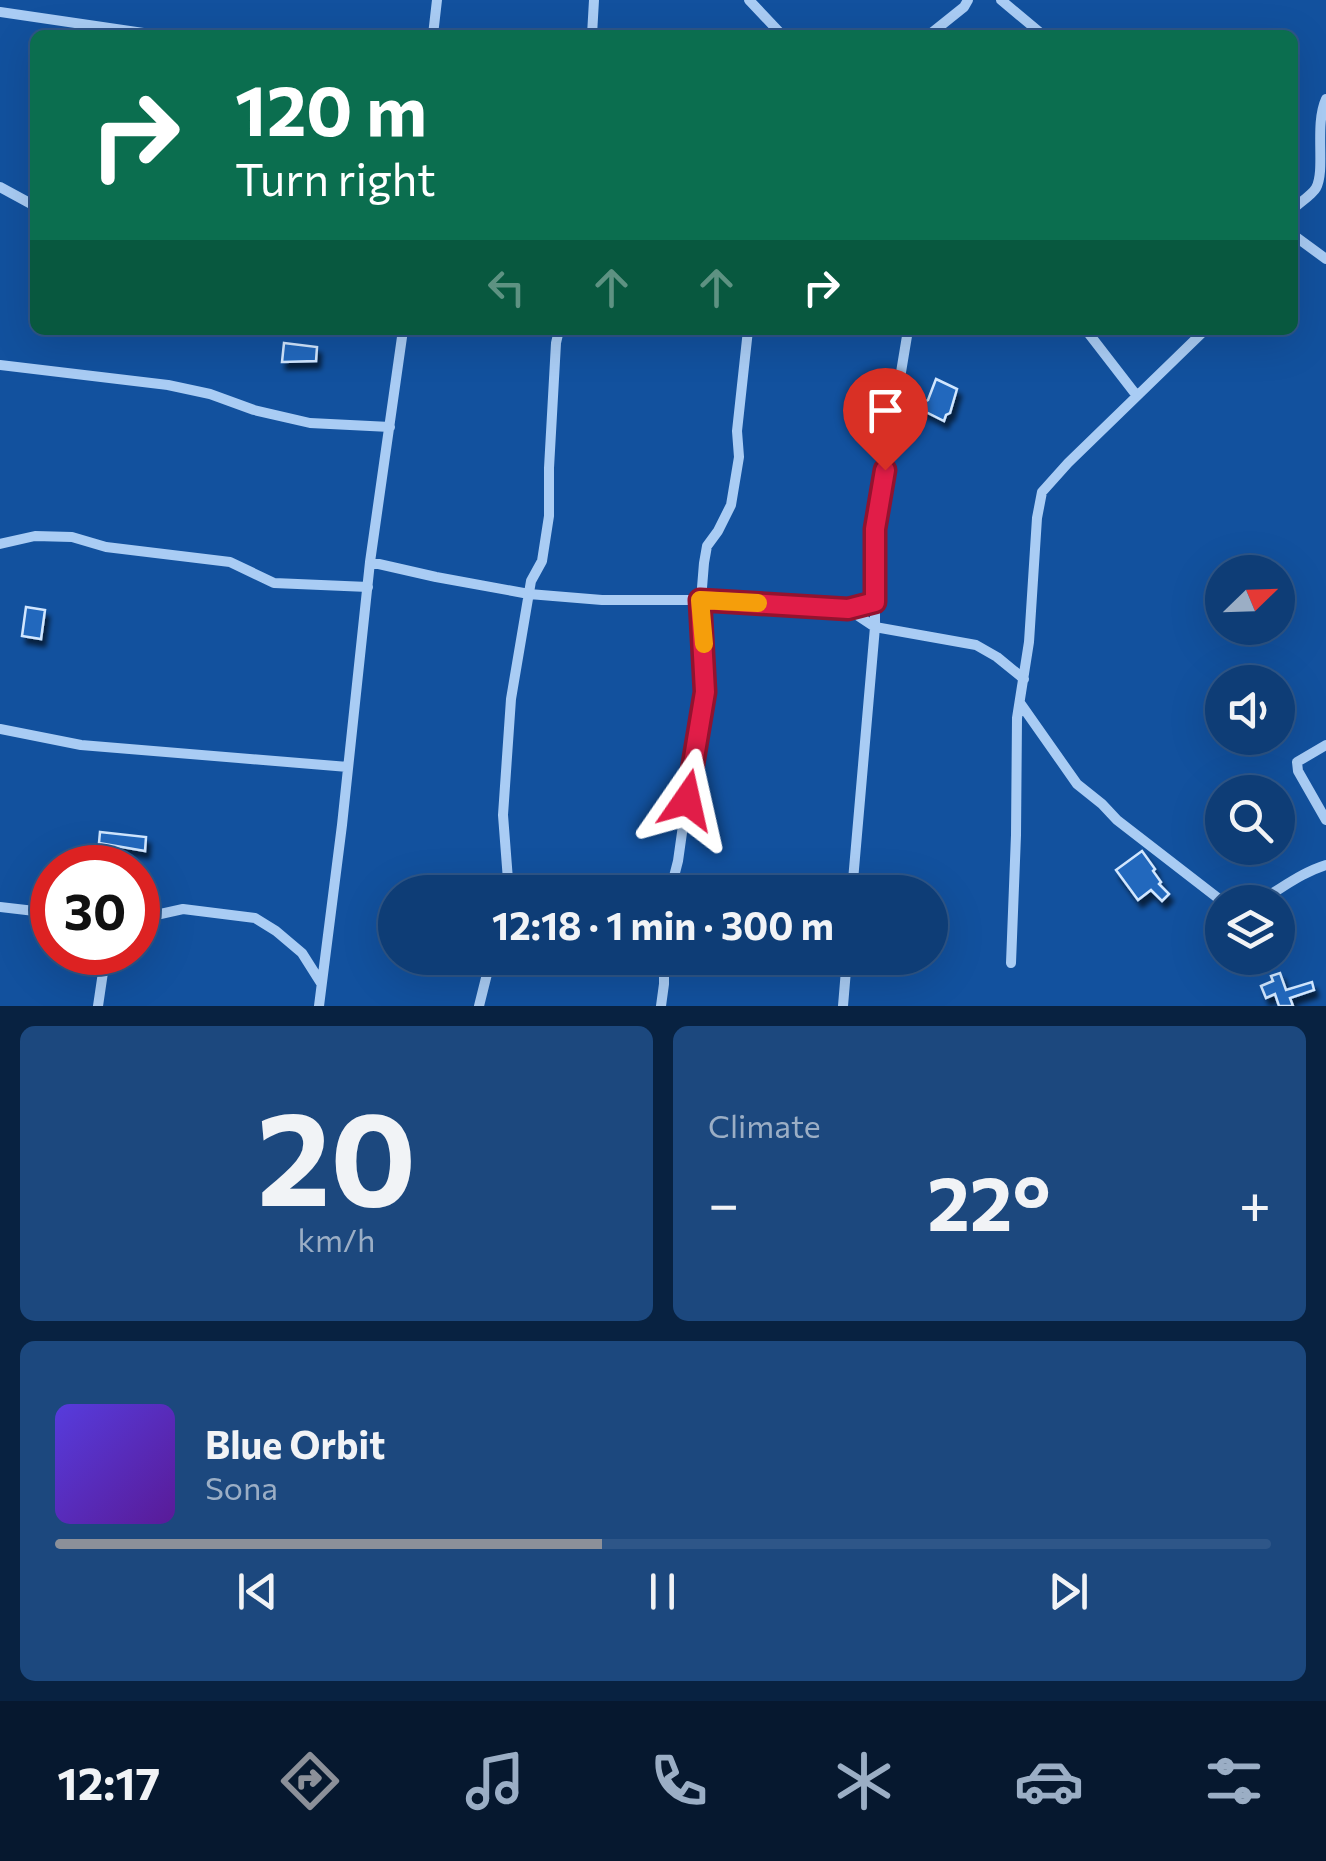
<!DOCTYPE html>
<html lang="en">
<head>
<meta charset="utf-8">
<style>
	body { margin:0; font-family:Commissioner,sans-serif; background:#1c487e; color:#f1f3f6; height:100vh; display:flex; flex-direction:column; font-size:38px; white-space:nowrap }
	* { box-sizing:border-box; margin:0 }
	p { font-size:32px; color:#9baec5 }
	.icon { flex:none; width:55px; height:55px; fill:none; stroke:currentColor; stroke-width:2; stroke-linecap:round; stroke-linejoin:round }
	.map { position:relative; height:1006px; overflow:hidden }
	.side { display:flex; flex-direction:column; gap:20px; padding:20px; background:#082241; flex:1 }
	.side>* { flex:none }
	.top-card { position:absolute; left:30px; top:30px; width:1268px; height:305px; border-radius:15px; box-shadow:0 10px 40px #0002,0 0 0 2px #2e5688; background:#0b6e4f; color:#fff; overflow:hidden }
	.needle { width:65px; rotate:67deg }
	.fabs { position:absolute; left:1205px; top:555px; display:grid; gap:20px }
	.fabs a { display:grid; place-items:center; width:90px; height:90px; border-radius:50%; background:#0e3d76; box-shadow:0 10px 40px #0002,0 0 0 2px #2e5688; font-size:50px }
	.speed { position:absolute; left:30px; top:845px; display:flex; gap:20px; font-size:50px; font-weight:700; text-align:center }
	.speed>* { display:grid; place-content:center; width:130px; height:130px; border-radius:50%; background:#0e3d76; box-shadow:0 10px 40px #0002,0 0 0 2px #2e5688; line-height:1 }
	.speed .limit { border:15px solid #d22; background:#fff; color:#111 }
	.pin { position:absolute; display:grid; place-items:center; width:85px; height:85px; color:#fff; margin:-102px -42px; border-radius:50% 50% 50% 0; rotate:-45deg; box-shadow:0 0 10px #0007 }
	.pin .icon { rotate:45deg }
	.me { position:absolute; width:110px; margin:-55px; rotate:11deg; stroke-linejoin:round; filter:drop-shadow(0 0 8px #0008) }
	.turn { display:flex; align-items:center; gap:35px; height:210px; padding:0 40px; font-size:45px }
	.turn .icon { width:130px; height:130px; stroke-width:2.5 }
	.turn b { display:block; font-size:70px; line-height:85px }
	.lanes { display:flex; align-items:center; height:95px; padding:0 40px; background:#0003; justify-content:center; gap:50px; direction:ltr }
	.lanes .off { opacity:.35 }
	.big { font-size:75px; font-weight:700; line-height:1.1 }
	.side .tile { flex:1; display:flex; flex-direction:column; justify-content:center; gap:15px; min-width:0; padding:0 35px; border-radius:15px; background:#1c487e }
	.side .dial { align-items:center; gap:0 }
	.dial b { font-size:130px; line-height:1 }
	.song { display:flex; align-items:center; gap:30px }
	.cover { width:120px; height:120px; border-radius:15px; background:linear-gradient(135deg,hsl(250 70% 55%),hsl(270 70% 35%)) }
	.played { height:10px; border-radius:5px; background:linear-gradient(90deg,#8c9099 45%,#2e5688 45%) }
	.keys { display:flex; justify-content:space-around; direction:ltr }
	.heat { display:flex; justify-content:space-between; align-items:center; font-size:55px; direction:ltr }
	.side .tiles { flex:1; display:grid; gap:20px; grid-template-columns:1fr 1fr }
	.tile:last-child { grid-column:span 2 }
	.trip { position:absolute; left:378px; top:875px; width:570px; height:100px; border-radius:50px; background:#0e3d76; box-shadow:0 10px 40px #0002,0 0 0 2px #2e5688; font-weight:700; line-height:100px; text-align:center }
	.dock { display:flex; height:160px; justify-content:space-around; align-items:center; background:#06182f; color:#9baec5 }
	.dock .icon { width:70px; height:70px }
	.dock .on { color:#8c9099 }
	.dock b { font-size:45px; color:#f1f3f6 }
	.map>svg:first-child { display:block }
	.building { fill:#2068bd; stroke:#d1e6fe; stroke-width:2.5; filter:url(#shadow) }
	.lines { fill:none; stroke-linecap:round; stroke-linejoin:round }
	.street { stroke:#a9ccf4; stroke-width:10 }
	.route-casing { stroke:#92132f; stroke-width:25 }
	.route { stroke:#e11d48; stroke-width:18 }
	.slow { stroke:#f59e0b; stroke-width:18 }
</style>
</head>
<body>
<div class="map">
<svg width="1326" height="1006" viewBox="0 0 1326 1006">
	<defs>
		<filter id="shadow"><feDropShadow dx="4" dy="7" stdDeviation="2.5" flood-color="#0009"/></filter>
	</defs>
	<rect width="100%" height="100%" fill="#12519e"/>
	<path class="building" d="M 284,343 L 317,347 L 316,361 L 282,362 Z
		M 936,379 L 957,389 L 950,413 L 946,415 L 944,421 L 920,409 L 924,402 L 928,400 Z
		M 26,607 L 45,610 L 41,639 L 22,636 Z
		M 100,832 L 146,837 L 145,851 L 99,843 Z
		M 1142,851 L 1155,869 L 1153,871 L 1161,882 L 1159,884 L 1169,894 L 1162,901 L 1151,890 L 1138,900 L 1116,870 Z
		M 1280,973 L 1286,990 L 1312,982 L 1314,990 L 1290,998 L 1293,1006 L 1279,1006 L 1275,994 L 1266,998 L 1261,986 L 1273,981 L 1271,976 Z"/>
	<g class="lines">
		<path class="street" d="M 749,0 L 782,35
			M 1001,0 L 1043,35
			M 0,12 L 157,35
			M 433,35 L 437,0
			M 592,35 L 594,0
			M 929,35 L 964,7 L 968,0
			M 0,187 L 35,206
			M 1292,210 C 1299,203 1312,195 1316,188 C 1326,170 1314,125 1326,99
			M 1292,234 L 1326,259
			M 1086,330 L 1137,396
			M 0,365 L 168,385 L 210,394 L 254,410 L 310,423 L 390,427
			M 0,544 L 35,536 L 72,537 L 106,547 L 230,562 L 274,583 L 368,587
			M 370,562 L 436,577 L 529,594 L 602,600 L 701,600 L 848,609 L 875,627 L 976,645 L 997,657 L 1024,679
			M 848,609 L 875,602
			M 1020,703 L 1077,784 L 1102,804 L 1117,820 L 1223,902
			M 0,729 L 81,745 L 348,767
			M 1326,745 L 1297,762 L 1298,771 L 1326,820
			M 505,892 L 508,880 L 503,815 L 511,699 L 531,581 L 542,561 L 549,516 L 549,468 L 556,343 L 559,330
			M 670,892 L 678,861 L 689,783 L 694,765 L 705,693 L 701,600 L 704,563 L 707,546 L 718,531 L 731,505 L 739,457 L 737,431 L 748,330
			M 852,892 L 875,627 L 875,529 L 908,330
			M 1257,902 C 1280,890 1300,873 1326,865
			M 0,907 L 52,913
			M 138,919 L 183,909 L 255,918 L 276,931 L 302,953 L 321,983
			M 1011,963 L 1016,835 L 1017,718 L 1029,642 L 1037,518 L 1042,492 L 1068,463 L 1205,330
			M 98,1006 L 106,952
			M 319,1006 L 342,825 L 370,562 L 403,330
			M 479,1006 L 491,958
			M 661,1006 L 664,984 L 664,958
			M 843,1006 L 847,958"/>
	</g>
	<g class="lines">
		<defs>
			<path id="route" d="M 687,800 L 705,692 L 700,600 L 848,609 L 875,602 L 875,529 L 885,470"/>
		</defs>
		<use href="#route" class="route-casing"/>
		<use href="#route" class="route"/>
		<path class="slow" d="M 704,644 L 700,600 L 758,603"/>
	</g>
</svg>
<div class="fabs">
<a><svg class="needle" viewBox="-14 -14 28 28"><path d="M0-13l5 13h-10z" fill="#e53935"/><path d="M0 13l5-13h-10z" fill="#9baec5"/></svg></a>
<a><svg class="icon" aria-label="sound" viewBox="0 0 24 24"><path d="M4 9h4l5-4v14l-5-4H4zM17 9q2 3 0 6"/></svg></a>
<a><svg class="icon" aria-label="search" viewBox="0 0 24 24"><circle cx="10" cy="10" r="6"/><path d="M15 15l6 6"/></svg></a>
<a><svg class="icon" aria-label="layers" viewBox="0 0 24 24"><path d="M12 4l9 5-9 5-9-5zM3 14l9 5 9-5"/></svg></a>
</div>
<div class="speed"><div class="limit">30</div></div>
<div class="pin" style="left:885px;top:470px;background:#d93025"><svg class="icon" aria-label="arrive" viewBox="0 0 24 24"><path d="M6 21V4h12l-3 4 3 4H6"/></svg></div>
<svg class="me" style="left:687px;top:800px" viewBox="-20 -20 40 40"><path d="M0-17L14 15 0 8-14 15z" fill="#e11d48" stroke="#fff" stroke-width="4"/></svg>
<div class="trip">12:18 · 1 min · 300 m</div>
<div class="top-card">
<div class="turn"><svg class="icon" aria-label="right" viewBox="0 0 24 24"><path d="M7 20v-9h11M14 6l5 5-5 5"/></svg><div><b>120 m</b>Turn right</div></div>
<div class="lanes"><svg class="icon off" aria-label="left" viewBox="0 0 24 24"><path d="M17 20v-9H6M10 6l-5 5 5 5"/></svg><svg class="icon off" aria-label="ahead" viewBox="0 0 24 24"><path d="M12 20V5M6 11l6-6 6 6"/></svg><svg class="icon off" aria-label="ahead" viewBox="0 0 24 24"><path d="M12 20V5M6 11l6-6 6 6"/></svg><svg class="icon" aria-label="right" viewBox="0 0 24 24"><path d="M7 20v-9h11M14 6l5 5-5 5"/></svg></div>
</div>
</div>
<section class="side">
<div class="tiles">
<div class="tile dial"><b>20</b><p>km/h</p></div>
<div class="tile"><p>Climate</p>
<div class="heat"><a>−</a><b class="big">22°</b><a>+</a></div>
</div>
<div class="tile">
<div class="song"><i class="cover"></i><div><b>Blue Orbit</b><p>Sona</p></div></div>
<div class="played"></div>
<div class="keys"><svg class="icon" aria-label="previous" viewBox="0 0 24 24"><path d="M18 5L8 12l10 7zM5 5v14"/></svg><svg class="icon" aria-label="pause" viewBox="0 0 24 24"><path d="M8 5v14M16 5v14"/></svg><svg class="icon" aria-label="next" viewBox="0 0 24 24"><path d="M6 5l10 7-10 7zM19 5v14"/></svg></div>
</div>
</div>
</section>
<nav class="dock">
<b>12:17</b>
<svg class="icon on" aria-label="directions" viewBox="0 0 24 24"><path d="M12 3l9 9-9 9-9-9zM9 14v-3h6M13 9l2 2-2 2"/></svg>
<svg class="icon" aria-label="music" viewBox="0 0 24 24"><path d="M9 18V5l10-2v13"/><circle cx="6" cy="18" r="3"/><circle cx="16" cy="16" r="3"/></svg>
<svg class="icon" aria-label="phone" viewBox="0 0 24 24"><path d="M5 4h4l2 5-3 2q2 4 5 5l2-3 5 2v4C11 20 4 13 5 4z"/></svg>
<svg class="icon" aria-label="climate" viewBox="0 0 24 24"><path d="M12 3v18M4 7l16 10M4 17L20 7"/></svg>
<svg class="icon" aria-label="car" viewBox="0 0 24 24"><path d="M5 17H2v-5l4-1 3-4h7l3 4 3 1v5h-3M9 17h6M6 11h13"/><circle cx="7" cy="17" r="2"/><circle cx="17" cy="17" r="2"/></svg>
<svg class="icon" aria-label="filters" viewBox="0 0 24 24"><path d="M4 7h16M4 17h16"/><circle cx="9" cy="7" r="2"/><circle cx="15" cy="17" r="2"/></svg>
</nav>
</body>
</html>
